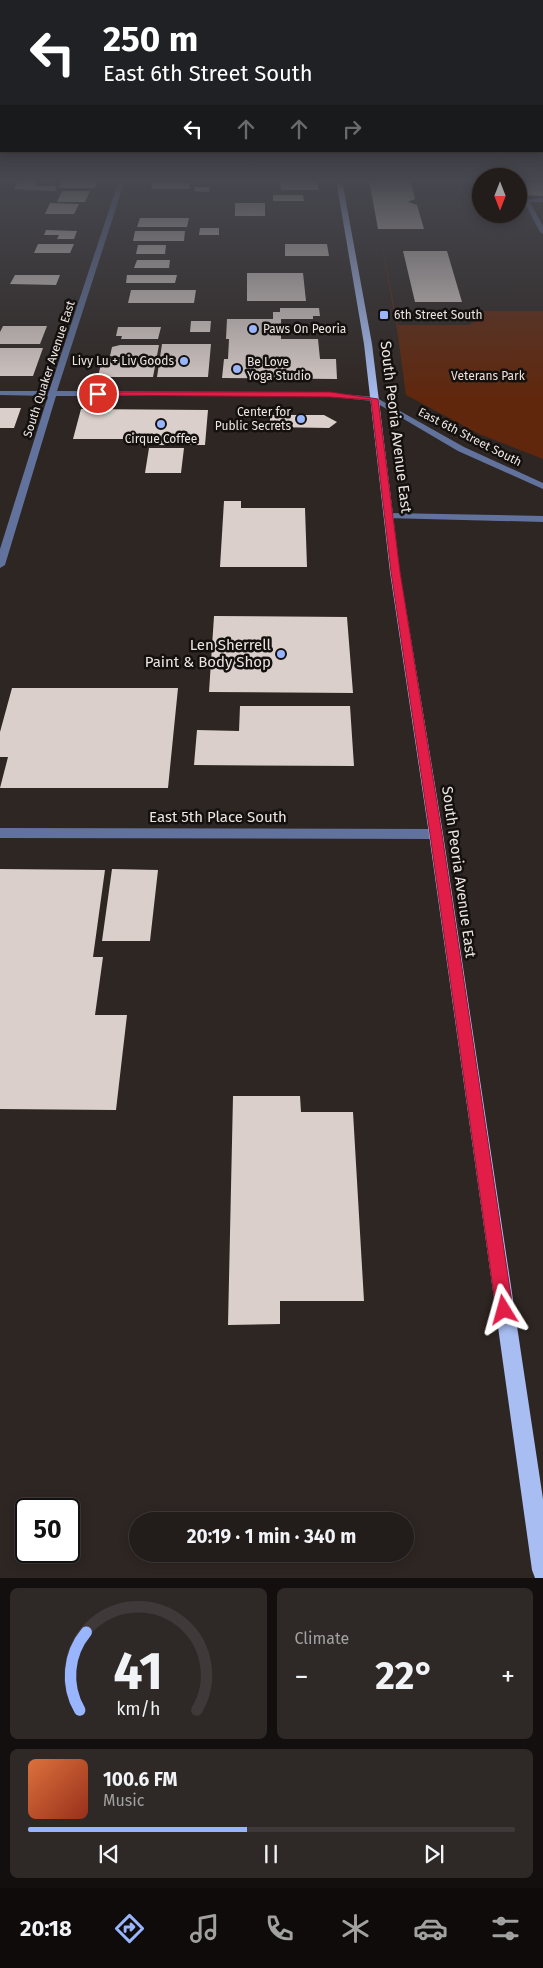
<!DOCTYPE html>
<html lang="en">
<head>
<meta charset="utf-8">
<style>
	body { margin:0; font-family:"Fira Sans",sans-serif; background:#2e2927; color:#f1f3f6; height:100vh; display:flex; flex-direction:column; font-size:19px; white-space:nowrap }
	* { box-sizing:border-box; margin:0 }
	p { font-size:16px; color:#a2a1a2 }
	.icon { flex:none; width:28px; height:28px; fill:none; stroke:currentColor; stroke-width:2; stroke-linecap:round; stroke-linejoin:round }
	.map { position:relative; height:1578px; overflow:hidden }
	.panel { display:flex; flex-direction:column; gap:10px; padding:10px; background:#130f0e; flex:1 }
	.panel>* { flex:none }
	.guide { position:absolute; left:0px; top:0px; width:544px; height:152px; box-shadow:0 2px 12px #0003,0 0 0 1px #3f3a39; background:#202124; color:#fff; overflow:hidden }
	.needle { width:32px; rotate:180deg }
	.buttons { position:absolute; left:472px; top:168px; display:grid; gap:10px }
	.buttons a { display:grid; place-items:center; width:55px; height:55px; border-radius:50%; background:#221c1a; box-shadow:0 2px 12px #0003,0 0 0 1px #3f3a39; font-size:25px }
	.speed { position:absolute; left:15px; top:1498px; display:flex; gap:10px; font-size:25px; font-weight:700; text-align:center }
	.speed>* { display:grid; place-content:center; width:65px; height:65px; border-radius:50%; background:#221c1a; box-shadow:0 2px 12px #0003,0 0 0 1px #3f3a39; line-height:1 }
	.speed .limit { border:2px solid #111; border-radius:8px; background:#fff; color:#111 }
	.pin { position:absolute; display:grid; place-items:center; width:42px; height:42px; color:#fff; margin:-21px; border:2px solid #fff; border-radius:50%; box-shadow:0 1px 5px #0007 }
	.me { position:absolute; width:55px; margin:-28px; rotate:352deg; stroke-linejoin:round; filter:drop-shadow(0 0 4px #0008) }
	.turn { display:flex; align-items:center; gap:18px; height:105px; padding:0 20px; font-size:22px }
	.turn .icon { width:65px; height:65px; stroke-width:2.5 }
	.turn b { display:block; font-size:35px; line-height:42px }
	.lanes { display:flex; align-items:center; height:48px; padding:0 20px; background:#0003; justify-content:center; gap:25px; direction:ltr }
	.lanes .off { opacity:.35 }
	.big { font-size:38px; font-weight:700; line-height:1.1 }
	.panel .tile { flex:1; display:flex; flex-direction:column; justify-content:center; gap:8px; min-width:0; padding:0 18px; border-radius:8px; background:#2e2927 }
	.panel .dial { align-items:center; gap:0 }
	.dial svg { height:130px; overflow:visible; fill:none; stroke:#3f3a39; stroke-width:7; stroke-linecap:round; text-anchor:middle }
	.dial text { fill:#f1f3f6; stroke:none }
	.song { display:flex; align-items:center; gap:15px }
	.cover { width:60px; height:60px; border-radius:8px; background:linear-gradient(135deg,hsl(20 70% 55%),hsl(10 70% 35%)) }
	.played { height:5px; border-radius:2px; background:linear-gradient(90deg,#99b5fd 45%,#3f3a39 45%) }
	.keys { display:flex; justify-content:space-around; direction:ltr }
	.heat { display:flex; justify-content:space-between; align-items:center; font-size:28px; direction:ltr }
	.panel .tiles { flex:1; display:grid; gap:10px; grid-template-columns:1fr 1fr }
	.tile:last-child { grid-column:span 2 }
	.trip { position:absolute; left:129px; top:1512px; width:285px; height:50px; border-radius:25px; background:#221c1a; box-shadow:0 2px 12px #0003,0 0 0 1px #3f3a39; font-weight:700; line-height:50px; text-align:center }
	.tabs { display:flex; height:80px; justify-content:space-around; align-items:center; background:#0e0b0a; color:#a2a1a2 }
	.tabs .icon { width:35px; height:35px }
	.tabs .current { color:#99b5fd }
	.tabs b { font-size:22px; color:#f1f3f6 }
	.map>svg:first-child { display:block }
	.green { fill:#61270c }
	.building { fill:#dacfca }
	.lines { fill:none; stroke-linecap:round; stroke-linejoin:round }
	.minor { fill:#61729c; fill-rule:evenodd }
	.major { fill:#a8bef2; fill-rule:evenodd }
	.route { fill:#e11d48; stroke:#92132f }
	.poi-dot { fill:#99b5fd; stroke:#14100e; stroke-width:2 }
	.labels { text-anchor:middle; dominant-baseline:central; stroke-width:5; stroke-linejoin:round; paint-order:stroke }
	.far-poi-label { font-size:12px; fill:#ebe5e2; stroke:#14100e; text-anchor:start }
	.far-street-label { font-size:12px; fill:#ebe5e2; stroke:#14100e }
	.far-park-label { font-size:12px; fill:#f3dfd7; stroke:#14100e }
	.street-label { font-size:15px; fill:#ebe5e2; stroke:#14100e }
	.poi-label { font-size:15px; fill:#ebe5e2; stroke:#14100e; text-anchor:end }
</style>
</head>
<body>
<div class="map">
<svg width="543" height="1578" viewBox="0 0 543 1578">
	<rect width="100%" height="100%" fill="#2e2622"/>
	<path class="green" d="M 379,231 L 398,325 L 469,325 L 480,318 L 482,311 L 543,311 L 543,459 L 479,434 L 406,395 L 397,329 Z"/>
	<path class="building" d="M 19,180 L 39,180 L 35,186 L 57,186 L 55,191 L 14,189 Z
		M 280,180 L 317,180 L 319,190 L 281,190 Z
		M 369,180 L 410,180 L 415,199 L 408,202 L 417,205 L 424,229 L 378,229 Z
		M 62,181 L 97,181 L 95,188 L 59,188 Z
		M 153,182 L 191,183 L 189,189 L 151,189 Z
		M 543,182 L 543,196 L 519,195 L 519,183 Z
		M 195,187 L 210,187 L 209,192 L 194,191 Z
		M 62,191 L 90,191 L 85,202 L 57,202 Z
		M 273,195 L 303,195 L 304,201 L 273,201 Z
		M 50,203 L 79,204 L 74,214 L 45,214 Z
		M 235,203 L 265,203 L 265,216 L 235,216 Z
		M 140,218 L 189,218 L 187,227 L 137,227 Z
		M 200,228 L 219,228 L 219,235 L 199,235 Z
		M 46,230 L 77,231 L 74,239 L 57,239 L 59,235 L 44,235 Z
		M 135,231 L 185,231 L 184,241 L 133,241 Z
		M 38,244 L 74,244 L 70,253 L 34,253 Z
		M 285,244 L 327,244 L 329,256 L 285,256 Z
		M 138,245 L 166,245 L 165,254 L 136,254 Z
		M 403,251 L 447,251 L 462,302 L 415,302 Z
		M 137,260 L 170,260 L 169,268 L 134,268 Z
		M 247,273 L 303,273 L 306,301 L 247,301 Z
		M 15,275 L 60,275 L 56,285 L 10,284 Z
		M 127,275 L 177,275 L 175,283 L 126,283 Z
		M 131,290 L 196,290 L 194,303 L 128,303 Z
		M 280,308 L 319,308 L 320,316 L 313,316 L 313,319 L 281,319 L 281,339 L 318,339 L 320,359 L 336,359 L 337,379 L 222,378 L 224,359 L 228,359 L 229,339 L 226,339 L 227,319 L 273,319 L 273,312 L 280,312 Z
		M 191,321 L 211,321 L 210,332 L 190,332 Z
		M 3,326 L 47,326 L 40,344 L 0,344 L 0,332 Z
		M 118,327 L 161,327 L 158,339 L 121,339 L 122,336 L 116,336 Z
		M 162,344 L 211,344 L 208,377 L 157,377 Z
		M 120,345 L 159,345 L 153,377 L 98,377 L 102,359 L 140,359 L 110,356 L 112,347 Z
		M 0,348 L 43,348 L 33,376 L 0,376 Z
		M 0,408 L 21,408 L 14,428 L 0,428 Z
		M 81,409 L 208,410 L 205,445 L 139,445 L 140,439 L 73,439 Z
		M 270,415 L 324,415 L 337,422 L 329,428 L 270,427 Z
		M 149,448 L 184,448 L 181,473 L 145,473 Z
		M 224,501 L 241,501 L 241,508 L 305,508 L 307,567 L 220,567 Z
		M 214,616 L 347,617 L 353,693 L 209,692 Z
		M 12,688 L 178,688 L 168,788 L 0,788 L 8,757 L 0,757 L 0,732 Z
		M 240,706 L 350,706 L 354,766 L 194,765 L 197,730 L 239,731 Z
		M 0,869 L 105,870 L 93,957 L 103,957 L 95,1015 L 127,1015 L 116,1110 L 0,1109 Z
		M 112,869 L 158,870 L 150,941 L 102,941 Z
		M 233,1096 L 300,1096 L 301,1112 L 353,1112 L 364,1301 L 280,1301 L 280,1324 L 228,1325 Z"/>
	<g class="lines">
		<path class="minor" d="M 119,180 L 125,180 L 57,391 L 320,392 L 375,397 L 464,447 L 543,483 L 543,489 L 458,451 L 373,401 L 320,396 L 56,396 L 5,565 L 0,568 L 0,549 L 48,396 L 0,395 L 0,391 L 49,391 Z
			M 543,198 L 543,202 L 530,202 L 543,226 L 543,234 L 540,232 L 523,200 Z
			M 389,513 L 543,516 L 543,522 L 386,518 L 386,514 Z
			M 0,828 L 436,829 L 441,830 L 443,834 L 441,838 L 436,839 L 0,838 Z"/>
		<path class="major" d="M 336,180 L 342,180 L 372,344 L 400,572 L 443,834 L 543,1499 L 543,1578 L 535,1578 L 532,1570 L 429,834 L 390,572 L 364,344 Z"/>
	</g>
	<linearGradient id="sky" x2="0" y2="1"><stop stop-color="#191513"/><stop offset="0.45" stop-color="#46474f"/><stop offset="1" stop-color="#46474f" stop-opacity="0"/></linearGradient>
	<rect width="543" height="401" fill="url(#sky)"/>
	<path class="route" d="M 98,392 L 330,392 L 378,399 L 400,572 L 442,834 L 513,1310 L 510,1316 L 504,1319 L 498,1316 L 496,1310 L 430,834 L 391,572 L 371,400 L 330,397 L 95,395 Z"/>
	<g class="poi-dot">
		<rect x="379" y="310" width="10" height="10" rx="2.5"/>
		<circle cx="253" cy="329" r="5"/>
		<circle cx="184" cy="361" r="5"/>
		<circle cx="237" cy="369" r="5"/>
		<circle cx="301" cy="419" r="5"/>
		<circle cx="161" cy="424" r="5"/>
		<circle cx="281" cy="654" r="5"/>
	</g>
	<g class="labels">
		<g class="far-poi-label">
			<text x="394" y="315">6th Street South</text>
			<text x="263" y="329">Paws On Peoria</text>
			<text x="174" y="361" text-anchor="end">Livy Lu + Liv Goods</text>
			<text x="247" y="362">Be Love<tspan x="247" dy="14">Yoga Studio</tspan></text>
			<text x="291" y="412" text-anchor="end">Center for<tspan x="291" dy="14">Public Secrets</tspan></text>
			<text x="161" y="439" text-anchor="middle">Cirque Coffee</text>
		</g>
		<g class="far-street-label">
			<text transform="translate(49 369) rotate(-72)">South Quaker Avenue East</text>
			<text transform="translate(470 437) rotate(27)">East 6th Street South</text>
		</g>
		<g class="far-park-label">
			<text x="488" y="376">Veterans Park</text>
		</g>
		<g class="street-label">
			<text transform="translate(396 427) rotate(83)">South Peoria Avenue East</text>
			<text x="218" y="817">East 5th Place South</text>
			<text transform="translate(459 872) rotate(82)">South Peoria Avenue East</text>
		</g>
		<g class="poi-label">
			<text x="271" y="645">Len Sherrell<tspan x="271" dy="17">Paint &amp; Body Shop</tspan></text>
		</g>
	</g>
</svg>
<div class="buttons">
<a><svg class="needle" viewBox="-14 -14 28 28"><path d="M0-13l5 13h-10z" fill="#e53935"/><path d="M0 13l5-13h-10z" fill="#a2a1a2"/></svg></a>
</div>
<div class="speed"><div class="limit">50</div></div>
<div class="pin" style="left:98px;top:394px;background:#d93025"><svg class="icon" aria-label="arrive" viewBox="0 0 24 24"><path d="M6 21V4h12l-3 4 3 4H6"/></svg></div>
<svg class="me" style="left:504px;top:1310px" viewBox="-20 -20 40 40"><path d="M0-17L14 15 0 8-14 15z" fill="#e11d48" stroke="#fff" stroke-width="4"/></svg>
<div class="trip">20:19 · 1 min · 340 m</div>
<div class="guide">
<div class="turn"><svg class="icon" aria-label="left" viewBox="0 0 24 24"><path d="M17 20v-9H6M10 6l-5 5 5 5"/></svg><div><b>250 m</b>East 6th Street South</div></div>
<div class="lanes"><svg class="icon" aria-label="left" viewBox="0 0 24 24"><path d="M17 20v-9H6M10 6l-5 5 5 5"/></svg><svg class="icon off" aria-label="ahead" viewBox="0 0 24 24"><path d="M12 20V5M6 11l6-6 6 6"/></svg><svg class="icon off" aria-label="ahead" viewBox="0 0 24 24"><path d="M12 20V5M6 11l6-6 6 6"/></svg><svg class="icon off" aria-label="right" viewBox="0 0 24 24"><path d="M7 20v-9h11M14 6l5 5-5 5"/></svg></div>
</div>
</div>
<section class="panel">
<div class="tiles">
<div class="tile dial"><svg viewBox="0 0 100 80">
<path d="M14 69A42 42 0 1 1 86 69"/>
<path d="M14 69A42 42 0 0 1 18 21" stroke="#99b5fd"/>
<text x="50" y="56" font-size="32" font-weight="700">41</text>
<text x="50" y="72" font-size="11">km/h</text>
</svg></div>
<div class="tile"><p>Climate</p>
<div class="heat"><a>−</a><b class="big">22°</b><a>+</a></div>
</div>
<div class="tile">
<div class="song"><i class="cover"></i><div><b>100.6 FM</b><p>Music</p></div></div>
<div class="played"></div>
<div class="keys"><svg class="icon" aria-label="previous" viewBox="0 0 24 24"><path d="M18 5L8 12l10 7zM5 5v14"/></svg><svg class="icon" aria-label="pause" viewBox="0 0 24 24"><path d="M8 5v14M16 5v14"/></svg><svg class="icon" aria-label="next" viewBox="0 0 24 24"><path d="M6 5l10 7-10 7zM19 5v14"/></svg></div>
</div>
</div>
</section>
<nav class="tabs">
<b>20:18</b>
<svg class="icon current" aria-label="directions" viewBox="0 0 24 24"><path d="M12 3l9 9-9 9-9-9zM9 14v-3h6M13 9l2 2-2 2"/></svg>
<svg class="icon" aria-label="music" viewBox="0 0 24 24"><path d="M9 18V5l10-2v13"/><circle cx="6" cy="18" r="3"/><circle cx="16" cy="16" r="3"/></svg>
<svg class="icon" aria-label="phone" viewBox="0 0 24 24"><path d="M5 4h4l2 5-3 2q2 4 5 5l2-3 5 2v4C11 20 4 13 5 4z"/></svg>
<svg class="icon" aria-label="climate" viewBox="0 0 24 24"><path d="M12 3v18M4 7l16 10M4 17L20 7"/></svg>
<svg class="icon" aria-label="car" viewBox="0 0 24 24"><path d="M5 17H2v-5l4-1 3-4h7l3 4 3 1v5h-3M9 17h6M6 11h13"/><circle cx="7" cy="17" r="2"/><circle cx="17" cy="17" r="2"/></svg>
<svg class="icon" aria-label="filters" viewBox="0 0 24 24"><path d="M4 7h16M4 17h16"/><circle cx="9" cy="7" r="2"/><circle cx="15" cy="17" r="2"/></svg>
</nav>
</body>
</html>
